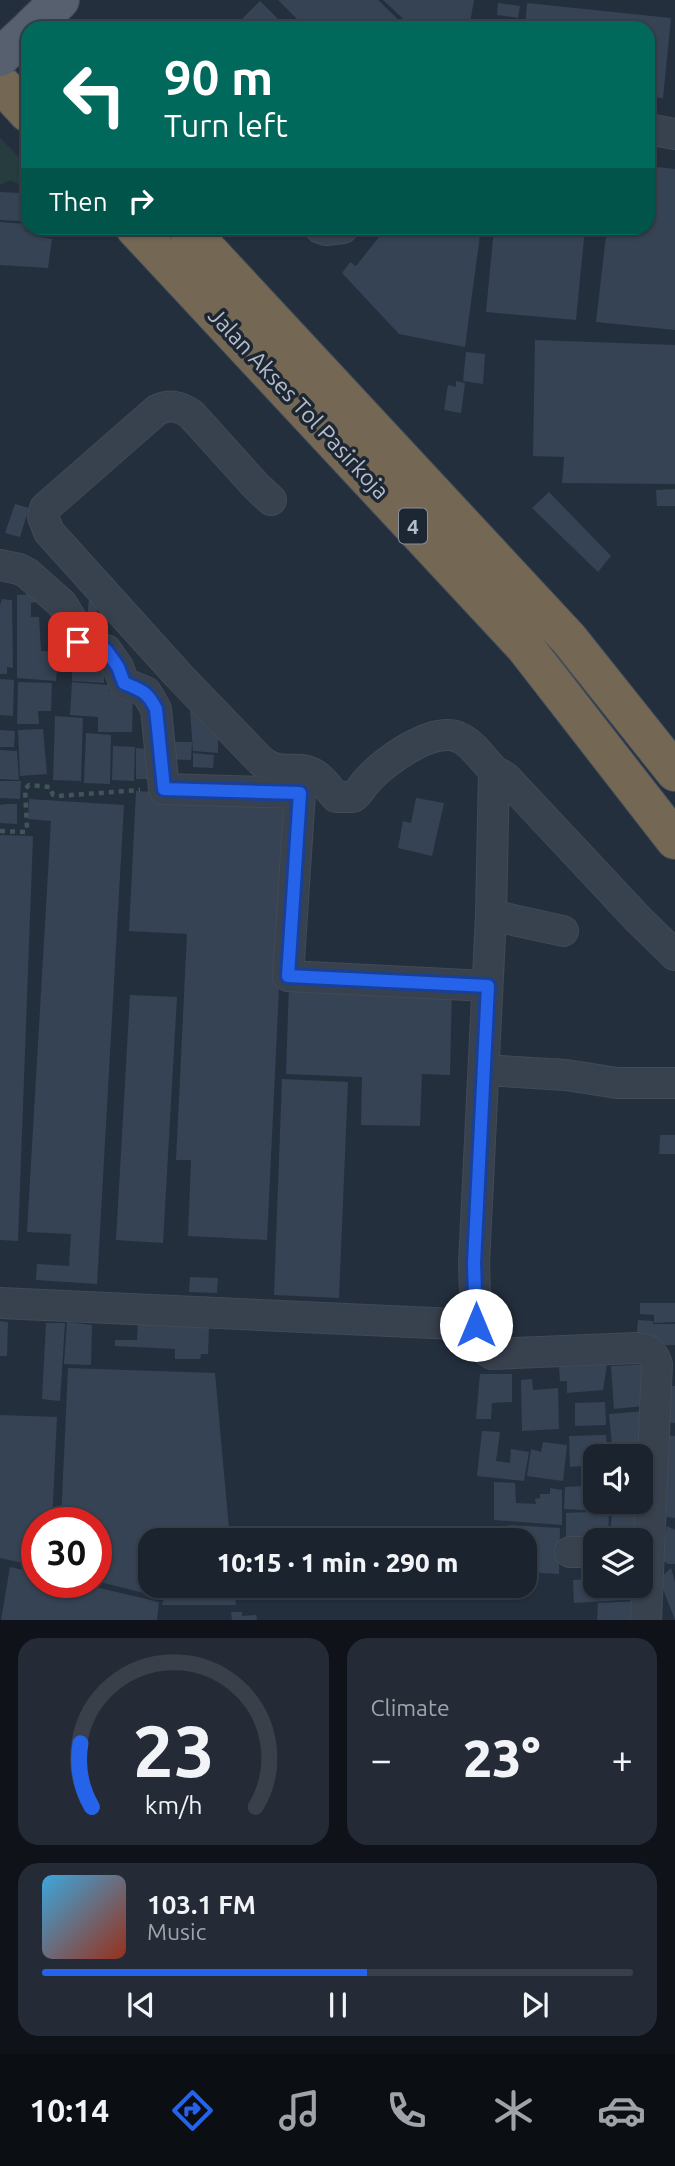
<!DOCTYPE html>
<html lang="en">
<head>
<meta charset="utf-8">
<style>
	body { margin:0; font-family:Ubuntu,sans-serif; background:#242b36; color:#f1f3f6; height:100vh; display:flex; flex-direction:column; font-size:26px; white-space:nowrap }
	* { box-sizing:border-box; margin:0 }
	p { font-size:23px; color:#a0a4aa }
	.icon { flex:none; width:38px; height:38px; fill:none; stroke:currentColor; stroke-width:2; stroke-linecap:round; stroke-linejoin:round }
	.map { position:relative; height:1620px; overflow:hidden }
	.details { display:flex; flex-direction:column; gap:18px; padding:18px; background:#0f1319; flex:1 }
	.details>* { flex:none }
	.hud { position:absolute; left:21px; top:21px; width:634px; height:214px; border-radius:21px; box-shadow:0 2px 5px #0004,0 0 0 2px #39404a; background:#00695c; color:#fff; overflow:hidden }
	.tools { position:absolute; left:583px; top:1444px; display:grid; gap:14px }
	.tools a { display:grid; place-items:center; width:70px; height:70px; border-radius:14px; background:#1b232e; box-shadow:0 2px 5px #0004,0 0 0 2px #39404a; font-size:35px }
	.speed { position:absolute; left:21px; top:1507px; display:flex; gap:14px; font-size:35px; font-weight:700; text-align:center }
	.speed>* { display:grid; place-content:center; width:91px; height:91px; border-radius:50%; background:#1b232e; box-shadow:0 2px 5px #0004,0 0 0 2px #39404a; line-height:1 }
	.speed .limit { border:10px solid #d22; background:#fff; color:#111 }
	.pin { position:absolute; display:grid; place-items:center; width:60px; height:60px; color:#fff; margin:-30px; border-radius:14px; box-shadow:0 4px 10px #0006 }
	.me { position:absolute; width:77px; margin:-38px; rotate:0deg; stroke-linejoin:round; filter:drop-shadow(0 0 5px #0008) }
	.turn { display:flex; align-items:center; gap:24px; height:147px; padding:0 28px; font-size:32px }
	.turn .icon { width:91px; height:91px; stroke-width:2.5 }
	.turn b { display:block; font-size:49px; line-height:60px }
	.then { display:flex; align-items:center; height:66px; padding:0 28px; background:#0003; gap:14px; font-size:26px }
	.big { font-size:52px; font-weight:800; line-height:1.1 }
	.details .card { flex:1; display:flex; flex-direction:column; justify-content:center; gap:10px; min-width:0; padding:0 24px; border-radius:21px; background:#242b36 }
	.details .dial { align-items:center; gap:0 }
	.dial svg { height:182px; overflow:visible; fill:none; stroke:#39404a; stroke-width:7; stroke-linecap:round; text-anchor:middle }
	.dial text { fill:#f1f3f6; stroke:none }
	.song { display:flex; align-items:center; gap:21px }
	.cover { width:84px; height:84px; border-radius:10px; background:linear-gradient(135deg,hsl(200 70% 55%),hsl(10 70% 35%)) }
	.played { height:7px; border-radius:4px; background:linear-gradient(90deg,#2563eb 55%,#39404a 55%) }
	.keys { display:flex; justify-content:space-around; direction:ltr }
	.heat { display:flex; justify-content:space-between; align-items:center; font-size:38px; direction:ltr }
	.details .tiles { flex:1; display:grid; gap:18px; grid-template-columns:1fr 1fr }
	.card:last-child { grid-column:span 2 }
	.trip { position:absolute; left:138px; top:1528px; width:399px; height:70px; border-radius:21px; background:#1b232e; box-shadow:0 2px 5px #0004,0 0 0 2px #39404a; font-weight:800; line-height:70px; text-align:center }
	.tab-bar { display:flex; height:112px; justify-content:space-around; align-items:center; background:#0b0e12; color:#a0a4aa }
	.tab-bar .icon { width:49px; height:49px }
	.tab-bar .current { color:#2563eb }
	.tab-bar b { font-size:32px; color:#f1f3f6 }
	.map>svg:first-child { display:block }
	.green { fill:#263c3f }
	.building { fill:#364354 }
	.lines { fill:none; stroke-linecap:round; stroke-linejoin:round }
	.minor-casing { stroke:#414a57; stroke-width:32 }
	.major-casing { stroke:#414a57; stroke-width:40 }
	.highway-casing { stroke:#434c59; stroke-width:40 }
	.path { stroke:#3f5557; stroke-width:4.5; stroke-dasharray:5 5; stroke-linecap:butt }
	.minor { stroke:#38414e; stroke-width:30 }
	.major { stroke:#56606e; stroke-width:38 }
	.highway { stroke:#746855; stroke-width:38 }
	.major-bridge-casing { stroke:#414a57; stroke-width:40; stroke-linecap:butt }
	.major-bridge { stroke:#56606e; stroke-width:38 }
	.route-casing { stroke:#184099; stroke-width:18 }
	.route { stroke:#2563eb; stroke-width:12 }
	.labels { text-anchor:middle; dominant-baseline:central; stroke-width:7; stroke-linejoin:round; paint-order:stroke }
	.shield { fill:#1d2633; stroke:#878f9c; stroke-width:2 }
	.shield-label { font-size:21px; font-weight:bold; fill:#b4bcc9 }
	.street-label { font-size:23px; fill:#b4bcc9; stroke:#1d2633 }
</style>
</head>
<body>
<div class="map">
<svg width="675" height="1620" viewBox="0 0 675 1620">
	<rect width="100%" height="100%" fill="#242f3e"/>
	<path class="green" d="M 0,138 L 28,166 L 28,193 L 26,188 L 11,180 L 0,185 Z"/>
	<path class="building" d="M 278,0 L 378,0 L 407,28 L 306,28 Z
		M 383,0 L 474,0 L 469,28 L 413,28 Z
		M 260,1 L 287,28 L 233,28 Z
		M 498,3 L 520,6 L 518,18 L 497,15 Z
		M 527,3 L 671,18 L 663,98 L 648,97 L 648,28 L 525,28 Z
		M 648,166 L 675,169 L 675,330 L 596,322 L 607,228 L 648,228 Z
		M 0,192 L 21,193 L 20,221 L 0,220 Z
		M 0,222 L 25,224 L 25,231 L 36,233 L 35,236 L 52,239 L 48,268 L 0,265 Z
		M 386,228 L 481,228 L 465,347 L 399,334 L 342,273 L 350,262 L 356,266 Z
		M 494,228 L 585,228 L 576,320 L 486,312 Z
		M 535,340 L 675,345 L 675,484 L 562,483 L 564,457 L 533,456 Z
		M 466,352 L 485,354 L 483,384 L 463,381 Z
		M 456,381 L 465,383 L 461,413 L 444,410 L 448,385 L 456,387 Z
		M 675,489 L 675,506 L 657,506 L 656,490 Z
		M 549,492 L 611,556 L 598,572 L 532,508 Z
		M 15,504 L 29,508 L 20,537 L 5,533 Z
		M 35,594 L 36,602 L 31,603 L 31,617 L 39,617 L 41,651 L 59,652 L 56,681 L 17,678 L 17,595 Z
		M 89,597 L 98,597 L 96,620 L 87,619 Z
		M 2,599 L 12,600 L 13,668 L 7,667 L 7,674 L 0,674 L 0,605 Z
		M 49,619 L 65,620 L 65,635 L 48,634 Z
		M 70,649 L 104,653 L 104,683 L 72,681 L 72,655 L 69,655 Z
		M 0,679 L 14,680 L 13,716 L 0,715 Z
		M 18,682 L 52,683 L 51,711 L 38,711 L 39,724 L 17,724 Z
		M 72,682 L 109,685 L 109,691 L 133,692 L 132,732 L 98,732 L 98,717 L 70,715 Z
		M 207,709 L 209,731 L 218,730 L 218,753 L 193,751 L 190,710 Z
		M 55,716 L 83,718 L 81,781 L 53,780 Z
		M 43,729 L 47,774 L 20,776 L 18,730 Z
		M 0,730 L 15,731 L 14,747 L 0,747 Z
		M 86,733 L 111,735 L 110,784 L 84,783 Z
		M 164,742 L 192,742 L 191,760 L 164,759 Z
		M 113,746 L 135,747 L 134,781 L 112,780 Z
		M 136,748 L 156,750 L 156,779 L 136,779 Z
		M 0,750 L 17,751 L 19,780 L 0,779 Z
		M 193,753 L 214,755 L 213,768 L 193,767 Z
		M 0,781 L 21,781 L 20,799 L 0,798 Z
		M 136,791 L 288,800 L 267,1240 L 188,1236 L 191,1160 L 176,1160 L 187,934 L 129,931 Z
		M 416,798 L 444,803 L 432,856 L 398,848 L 403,821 L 411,823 Z
		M 29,799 L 124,805 L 97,1284 L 36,1280 L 37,1264 L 69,1266 L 71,1234 L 27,1232 L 51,821 L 28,819 Z
		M 7,804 L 17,804 L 17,824 L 0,823 L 0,805 Z
		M 0,835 L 33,836 L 18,1241 L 0,1240 Z
		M 289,983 L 452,988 L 450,1075 L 422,1074 L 420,1126 L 361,1125 L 362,1077 L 286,1074 Z
		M 130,995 L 177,997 L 163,1243 L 116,1240 Z
		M 282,1079 L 348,1082 L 339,1298 L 274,1295 Z
		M 660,1135 L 675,1135 L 675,1154 L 659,1154 Z
		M 190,1277 L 218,1278 L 217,1293 L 189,1292 Z
		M 640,1303 L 675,1303 L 675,1322 L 654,1323 L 654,1315 L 640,1314 Z
		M 638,1320 L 653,1321 L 653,1324 L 675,1324 L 675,1345 L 636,1345 Z
		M 0,1321 L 8,1322 L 7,1356 L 0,1356 Z
		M 67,1322 L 92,1325 L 91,1365 L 64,1364 Z
		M 46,1323 L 65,1323 L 60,1401 L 42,1399 Z
		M 138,1323 L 209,1327 L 208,1354 L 201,1354 L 200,1359 L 175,1359 L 175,1349 L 115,1346 L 115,1340 L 137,1340 Z
		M 607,1364 L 603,1390 L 567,1393 L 567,1381 L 560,1381 L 559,1367 Z
		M 652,1364 L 653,1405 L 614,1409 L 611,1366 Z
		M 68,1368 L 215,1373 L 230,1540 L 150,1540 L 150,1586 L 234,1586 L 236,1605 L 162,1605 L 164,1598 L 96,1581 L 96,1522 L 61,1522 Z
		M 480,1374 L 512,1374 L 512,1402 L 492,1403 L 491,1419 L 476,1419 Z
		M 532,1379 L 533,1390 L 558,1388 L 559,1429 L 522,1431 L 521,1380 Z
		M 661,1385 L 675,1386 L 675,1423 L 659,1422 Z
		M 605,1402 L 606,1425 L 575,1426 L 575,1403 Z
		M 645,1411 L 640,1456 L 613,1456 L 609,1414 Z
		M 0,1415 L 57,1417 L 52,1522 L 37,1522 L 37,1566 L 0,1558 Z
		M 482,1431 L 500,1432 L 496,1461 L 510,1463 L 511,1449 L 529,1452 L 524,1481 L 477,1476 Z
		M 606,1435 L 607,1456 L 595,1456 L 595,1465 L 570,1467 L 569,1436 Z
		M 667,1435 L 675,1436 L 675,1518 L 660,1516 Z
		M 543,1442 L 567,1445 L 563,1481 L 527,1476 L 531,1449 L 541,1452 Z
		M 595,1472 L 595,1496 L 588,1496 L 588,1473 Z
		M 494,1482 L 515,1483 L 516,1503 L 536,1504 L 535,1499 L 540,1498 L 540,1494 L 550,1494 L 550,1488 L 562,1490 L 562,1525 L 494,1520 Z
		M 583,1486 L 584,1510 L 564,1509 L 565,1487 Z
		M 642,1510 L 640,1540 L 610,1540 L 612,1511 Z
		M 609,1511 L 608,1540 L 566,1544 L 566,1513 Z
		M 509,1525 L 560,1528 L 559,1574 L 525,1572 L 525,1540 L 509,1540 Z
		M 667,1526 L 675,1530 L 675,1564 L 668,1564 L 662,1560 Z
		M 10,1567 L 37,1573 L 37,1582 L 74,1582 L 159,1602 L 157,1620 L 1,1620 Z
		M 671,1568 L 675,1582 L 675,1620 L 659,1579 Z
		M 595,1579 L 595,1586 L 639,1586 L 639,1599 L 574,1603 L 573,1580 Z
		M 637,1601 L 636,1620 L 597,1620 L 598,1603 Z
		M 231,1612 L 242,1612 L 242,1616 L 256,1615 L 257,1620 L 232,1620 Z"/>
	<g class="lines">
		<defs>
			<path id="minor" d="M 648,129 L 675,134
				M 320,228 L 327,230 L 343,228
				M 271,500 L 256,486 L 191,414 C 179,406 170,404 157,410 L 45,508 L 43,517 L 49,532 L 179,676 L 260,760 C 282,778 293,764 312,773 C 322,778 329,789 336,797 L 353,797 C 359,793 362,786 367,781 C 383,762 433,726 458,737 C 473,743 483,760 494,771
				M 0,565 L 19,569 L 27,573 L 62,604 L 73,622 L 80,645 L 106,650 L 118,667 L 124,683 L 146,692 L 156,709 L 164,789 L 300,793 L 288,976 L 487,986
				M 491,915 L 563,931
				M 484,1070 L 566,1075 L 617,1083 L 675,1083
				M 0,1303 L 476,1325 L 474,1263 L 491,915 L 494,771 L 505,777 L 638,919 L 675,955
				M 476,1325 C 477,1339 480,1347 492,1354 L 637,1348 C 649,1349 653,1353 657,1364 L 646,1620
				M 570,1552 L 595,1552"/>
			<path id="major" d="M 31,28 L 60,0"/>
			<path id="highway" d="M 0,83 L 28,113
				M 135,228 L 525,647 L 675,840
				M 187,228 L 569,639 L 675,772"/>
		</defs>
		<use href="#minor" class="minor-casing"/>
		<use href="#major" class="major-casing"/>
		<use href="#highway" class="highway-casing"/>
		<path class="path" d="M 0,831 L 25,832 L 27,829 L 25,789 L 29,785 L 50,787 L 53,795 L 58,796 L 140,790"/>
		<use href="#minor" class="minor"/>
		<use href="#major" class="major"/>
		<use href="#highway" class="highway"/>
		<defs>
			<path id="major-bridge" d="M 0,57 L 28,31"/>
		</defs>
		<use href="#major-bridge" class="major-bridge-casing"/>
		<use href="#major-bridge" class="major-bridge"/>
	</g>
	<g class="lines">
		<defs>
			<path id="route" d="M 78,642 L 80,645 L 106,650 L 118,667 L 124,683 C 142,691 147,691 156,709 L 164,789 L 300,793 L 288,976 L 488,986 L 474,1263 L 476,1325"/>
		</defs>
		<use href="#route" class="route-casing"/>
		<use href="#route" class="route"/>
	</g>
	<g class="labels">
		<rect class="shield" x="399" y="508.5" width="28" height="35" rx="5"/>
		<g class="shield-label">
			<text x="413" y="526">4</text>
		</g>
		<g class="street-label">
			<text transform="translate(299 403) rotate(47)">Jalan Akses Tol Pasirkoja</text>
		</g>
	</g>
</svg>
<div class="tools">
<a><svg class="icon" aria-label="sound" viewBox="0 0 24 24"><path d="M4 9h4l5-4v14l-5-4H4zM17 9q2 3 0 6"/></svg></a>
<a><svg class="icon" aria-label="layers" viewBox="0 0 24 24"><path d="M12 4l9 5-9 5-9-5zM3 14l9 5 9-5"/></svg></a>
</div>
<div class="speed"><div class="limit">30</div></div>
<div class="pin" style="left:78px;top:642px;background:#d93025"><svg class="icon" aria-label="arrive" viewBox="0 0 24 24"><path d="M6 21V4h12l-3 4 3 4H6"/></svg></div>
<svg class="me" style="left:476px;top:1325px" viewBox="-20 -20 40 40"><circle r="19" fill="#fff"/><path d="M0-13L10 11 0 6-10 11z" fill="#2563eb"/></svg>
<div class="trip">10:15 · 1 min · 290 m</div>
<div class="hud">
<div class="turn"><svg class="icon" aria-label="left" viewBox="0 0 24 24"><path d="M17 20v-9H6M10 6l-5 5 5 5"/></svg><div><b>90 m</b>Turn left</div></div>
<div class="then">Then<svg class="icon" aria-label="right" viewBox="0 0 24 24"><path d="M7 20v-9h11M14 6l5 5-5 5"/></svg></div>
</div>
</div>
<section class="details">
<div class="tiles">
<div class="card dial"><svg viewBox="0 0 100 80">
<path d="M14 69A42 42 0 1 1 86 69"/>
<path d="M14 69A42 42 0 0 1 9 41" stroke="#2563eb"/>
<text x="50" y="56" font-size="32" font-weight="700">23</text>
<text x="50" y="72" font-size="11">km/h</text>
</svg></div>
<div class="card"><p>Climate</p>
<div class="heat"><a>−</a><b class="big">23°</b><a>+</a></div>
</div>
<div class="card">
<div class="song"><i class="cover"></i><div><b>103.1 FM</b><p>Music</p></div></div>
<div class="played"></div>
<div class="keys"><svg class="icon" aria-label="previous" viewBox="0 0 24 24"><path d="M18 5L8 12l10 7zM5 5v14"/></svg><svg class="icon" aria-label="pause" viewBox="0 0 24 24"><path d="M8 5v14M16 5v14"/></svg><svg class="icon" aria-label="next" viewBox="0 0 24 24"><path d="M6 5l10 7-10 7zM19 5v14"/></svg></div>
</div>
</div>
</section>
<nav class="tab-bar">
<b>10:14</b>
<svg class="icon current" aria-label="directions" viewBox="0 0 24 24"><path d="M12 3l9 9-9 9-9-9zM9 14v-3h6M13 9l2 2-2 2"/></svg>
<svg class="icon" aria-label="music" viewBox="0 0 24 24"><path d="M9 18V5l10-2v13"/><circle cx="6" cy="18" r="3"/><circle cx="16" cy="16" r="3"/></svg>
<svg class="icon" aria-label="phone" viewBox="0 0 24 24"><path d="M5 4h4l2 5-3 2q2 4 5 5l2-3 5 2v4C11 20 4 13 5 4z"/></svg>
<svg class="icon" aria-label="climate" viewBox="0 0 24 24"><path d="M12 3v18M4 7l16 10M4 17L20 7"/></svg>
<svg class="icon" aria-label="car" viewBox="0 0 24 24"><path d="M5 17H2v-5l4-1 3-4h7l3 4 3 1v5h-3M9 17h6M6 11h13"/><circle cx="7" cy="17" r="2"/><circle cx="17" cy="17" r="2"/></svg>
</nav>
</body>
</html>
